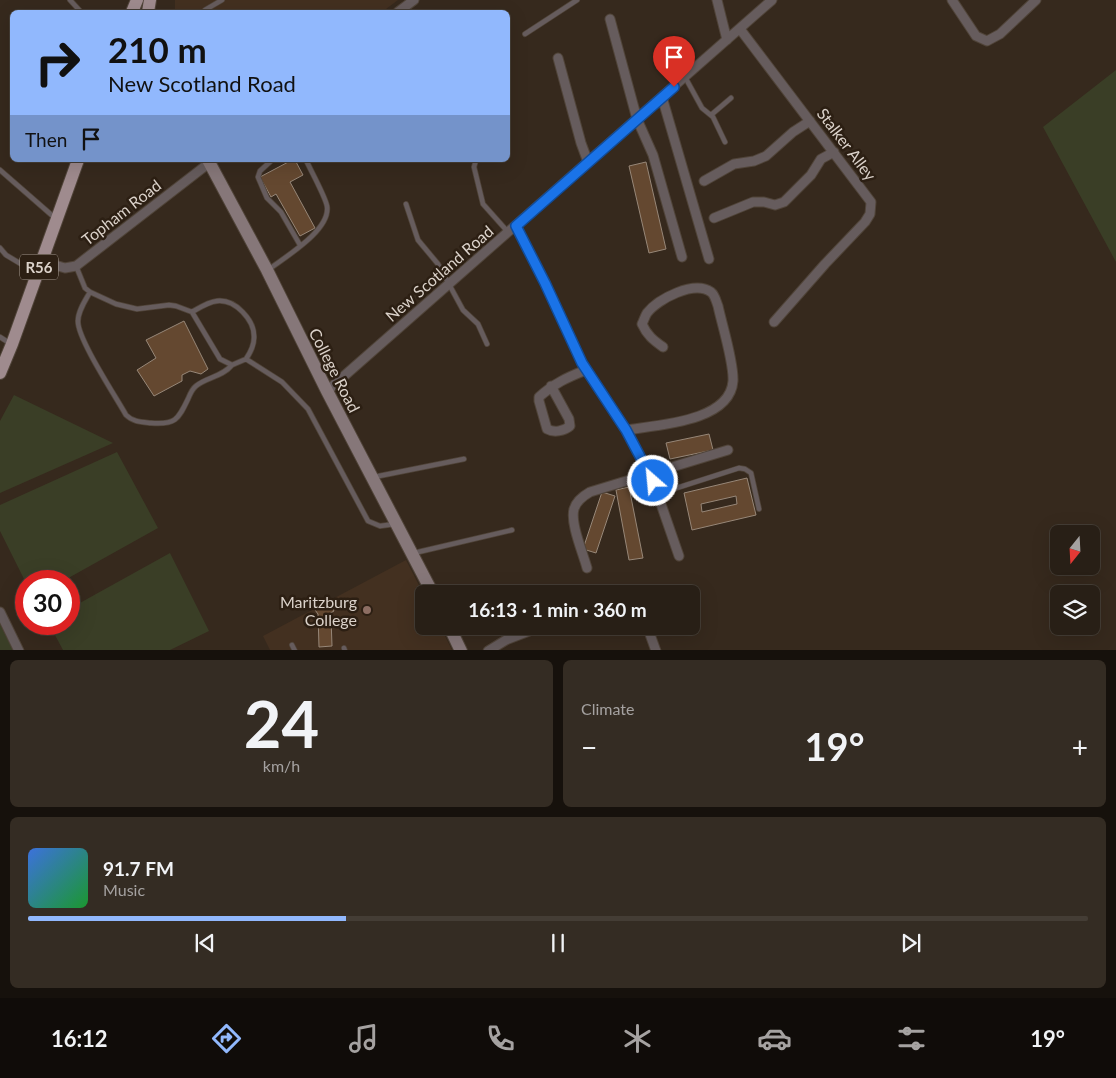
<!DOCTYPE html>
<html lang="en">
<head>
<meta charset="utf-8">
<style>
	body { margin:0; font-family:Lato,sans-serif; background:#342c23; color:#f1f3f6; height:100vh; display:flex; flex-direction:column; font-size:19px; white-space:nowrap }
	* { box-sizing:border-box; margin:0 }
	p { font-size:16px; color:#a5a2a1 }
	.icon { flex:none; width:28px; height:28px; fill:none; stroke:currentColor; stroke-width:2; stroke-linecap:round; stroke-linejoin:round }
	.map { position:relative; height:650px; overflow:hidden }
	.side { display:flex; flex-direction:column; gap:10px; padding:10px; background:#16110c; flex:1 }
	.side>* { flex:none }
	.guide { position:absolute; left:10px; top:10px; width:500px; height:152px; border-radius:8px; box-shadow:0 5px 20px #0002,0 0 0 1px #443d35; background:#91b8fd; color:#111; overflow:hidden }
	.needle { width:32px; rotate:198deg }
	.buttons { position:absolute; left:1050px; top:525px; display:grid; gap:10px }
	.buttons a { display:grid; place-items:center; width:50px; height:50px; border-radius:8px; background:#281f16; box-shadow:0 5px 20px #0002,0 0 0 1px #443d35; font-size:25px }
	.speed { position:absolute; left:15px; top:570px; display:flex; gap:10px; font-size:25px; font-weight:700; text-align:center }
	.speed>* { display:grid; place-content:center; width:65px; height:65px; border-radius:50%; background:#281f16; box-shadow:0 5px 20px #0002,0 0 0 1px #443d35; line-height:1 }
	.speed .limit { border:8px solid #d22; background:#fff; color:#111 }
	.pin { position:absolute; display:grid; place-items:center; width:42px; height:42px; color:#fff; margin:-51px -21px; border-radius:50% 50% 50% 0; rotate:-45deg; box-shadow:0 0 5px #0007 }
	.pin .icon { rotate:45deg }
	.me { position:absolute; width:55px; margin:-28px; rotate:333deg; stroke-linejoin:round; filter:drop-shadow(0 0 4px #0008) }
	.turn { display:flex; align-items:center; gap:18px; height:105px; padding:0 15px; font-size:22px }
	.turn .icon { width:65px; height:65px; stroke-width:2.5 }
	.turn b { display:block; font-size:35px; line-height:42px }
	.then { display:flex; align-items:center; height:48px; padding:0 15px; background:#0003; gap:10px; font-size:19px }
	.big { font-size:38px; font-weight:700; line-height:1.1 }
	.side .tile { flex:1; display:flex; flex-direction:column; justify-content:center; gap:8px; min-width:0; padding:0 18px; border-radius:8px; background:#342c23 }
	.side .dial { align-items:center; gap:0 }
	.dial b { font-size:65px; line-height:1 }
	.song { display:flex; align-items:center; gap:15px }
	.cover { width:60px; height:60px; border-radius:8px; background:linear-gradient(135deg,hsl(220 70% 55%),hsl(130 70% 35%)) }
	.played { height:5px; border-radius:2px; background:linear-gradient(90deg,#91b8fd 30%,#443d35 30%) }
	.keys { display:flex; justify-content:space-around; direction:ltr }
	.heat { display:flex; justify-content:space-between; align-items:center; font-size:28px; direction:ltr }
	.side .tiles { flex:1; display:grid; gap:10px; grid-template-columns:1fr 1fr }
	.tile:last-child { grid-column:span 2 }
	.trip { position:absolute; left:415px; top:585px; width:285px; height:50px; border-radius:8px; background:#281f16; box-shadow:0 5px 20px #0002,0 0 0 1px #443d35; font-weight:700; line-height:50px; text-align:center }
	.tab-bar { display:flex; height:80px; justify-content:space-around; align-items:center; background:#100c09; color:#a5a2a1 }
	.tab-bar .icon { width:35px; height:35px }
	.tab-bar .selected { color:#91b8fd }
	.tab-bar b { font-size:22px; color:#f1f3f6 }
	.map>svg:first-child { display:block }
	.built { fill:#433020 }
	.green { fill:#3a3e26 }
	.building { fill:#644830; stroke:#978778; fill-rule:evenodd }
	.lines { fill:none; stroke-linecap:round; stroke-linejoin:round }
	.lane-casing { stroke:#504439; stroke-width:6 }
	.street-casing { stroke:#504439; stroke-width:11 }
	.secondary-casing { stroke:#504439; stroke-width:14 }
	.primary-casing { stroke:#504439; stroke-width:14 }
	.lane { stroke:#665c5d; stroke-width:4.5 }
	.street { stroke:#665c5d; stroke-width:9 }
	.secondary { stroke:#867779; stroke-width:12 }
	.primary { stroke:#9f8b8e; stroke-width:12 }
	.route-casing { stroke:#114b97; stroke-width:12 }
	.route { stroke:#1a73e8; stroke-width:9 }
	.education-dot { fill:#8d6e63; stroke:#2c1f13; stroke-width:2 }
	.labels { text-anchor:middle; dominant-baseline:central; stroke-width:5; stroke-linejoin:round; paint-order:stroke }
	.shield { fill:#2c1f13; stroke:#a69c93; stroke-width:1 }
	.shield-label { font-size:15px; font-weight:bold; fill:#dbd2ca }
	.street-label { font-size:16px; fill:#dbd2ca; stroke:#2c1f13 }
	.poi-label { font-size:16px; fill:#dbd2ca; stroke:#2c1f13; text-anchor:end }
</style>
</head>
<body>
<div class="map">
<svg width="1116" height="651" viewBox="0 0 1116 651">
	<rect width="100%" height="100%" fill="#36291d"/>
	<path class="built" d="M 175,0 L 398,0 L 382,12 L 175,12 Z
		M 406,560 L 424,595 L 424,626 L 440,626 L 452,650 L 270,650 L 263,636 Z"/>
	<path class="green" d="M 1116,70 L 1116,262 L 1043,127 Z
		M 14,395 L 113,443 L 0,493 L 0,421 Z
		M 117,452 L 158,528 L 63,581 L 26,581 L 26,583 L 0,531 L 0,505 Z
		M 170,553 L 209,631 L 170,650 L 63,650 L 49,624 L 69,624 L 69,609 Z
		M 0,624 L 13,650 L 0,650 Z"/>
	<path class="building" d="M 292,160 L 295,160 L 303,175 L 290,182 L 315,228 L 300,236 L 276,194 L 271,197 L 260,177 Z
		M 646,162 L 666,249 L 649,253 L 629,166 Z
		M 184,321 L 208,369 L 201,374 L 190,371 L 182,375 L 182,381 L 154,396 L 137,370 L 156,358 L 146,340 Z
		M 709,434 L 713,450 L 670,459 L 666,443 Z
		M 747,478 L 756,515 L 692,530 L 684,493 ZM 736,496 L 737,504 L 702,512 L 701,504 Z
		M 629,487 L 643,558 L 629,560 L 616,490 Z
		M 602,492 L 615,496 L 596,553 L 583,549 Z
		M 329,602 L 334,611 L 325,616 L 331,618 L 332,646 L 319,647 L 318,614 L 315,610 Z"/>
	<g class="lines">
		<defs>
			<path id="lane" d="M 70,0 L 81,12
				M 205,10 L 222,0
				M 525,34 L 577,0
				M 685,77 L 702,108 L 713,117 L 725,142
				M 711,115 L 731,98
				M 272,160 L 260,171 L 258,177 L 267,198 L 281,212 L 300,245
				M 476,160 L 474,167 L 483,204 L 508,232
				M 0,170 L 55,218
				M 406,204 L 418,240 L 438,264 L 463,310 L 478,324 L 487,344
				M 0,248 L 6,255 L 36,273
				M 76,266 L 85,288 L 90,292 L 116,304 L 137,309 L 169,305 L 176,306 L 192,312 L 220,359 L 232,365 L 246,359 L 282,382 L 308,409 L 368,521 L 380,526 L 395,524
				M 268,270 C 285,257 331,230 327,206 C 325,196 311,171 306,160
				M 90,292 C 85,301 78,311 78,321 C 77,338 116,397 126,415 C 133,422 141,422 151,423 C 175,425 178,420 188,399 C 190,394 192,389 196,386 C 207,377 222,377 232,365
				M 192,312 C 199,308 208,302 217,301 C 235,299 255,320 254,338 C 254,346 250,353 246,359
				M 0,337 L 11,344
				M 374,477 L 464,459
				M 658,494 L 739,468 L 745,469 L 751,473 L 759,509
				M 414,553 L 512,530
				M 292,645 L 295,651
				M 344,648 L 345,651"/>
			<path id="street" d="M 717,0 L 727,40
				M 952,0 L 976,36 L 987,41 L 1000,34 L 1036,0
				M 398,12 L 414,0
				M 610,19 L 637,119 L 653,155 L 682,257
				M 740,29 L 871,202 L 870,214 L 865,222 L 825,264 L 774,322
				M 558,58 L 581,143 L 588,162
				M 662,97 L 709,259
				M 704,181 L 734,164 L 754,161 L 766,156 L 793,132 L 810,121
				M 714,218 L 753,202 L 764,202 L 775,205 L 784,202 L 811,175 L 821,159 L 834,152
				M 516,226 L 545,283 L 582,363 L 626,430 L 653,481 L 679,556
				M 41,261 L 65,268 L 76,266 L 213,160
				M 551,386 L 569,419 L 570,426 C 564,431 554,433 547,429 L 539,401 L 539,397 C 553,384 568,377 586,370
				M 327,391 L 772,0
				M 626,430 C 657,425 730,422 733,381 C 734,362 722,325 718,306 C 716,301 715,295 711,292 C 694,280 658,299 647,313 C 645,316 644,320 642,324 C 647,335 653,340 663,347
				M 587,568 C 583,553 570,523 574,509 C 576,502 583,496 590,492 L 728,450
				M 0,612 L 19,651
				M 647,626 L 656,651
				M 488,651 L 506,640 L 542,626"/>
			<path id="secondary" d="M 208,160 L 267,270 L 327,391 L 433,594
				M 449,626 L 461,651"/>
			<path id="primary" d="M 132,12 L 137,0
				M 148,12 L 150,0
				M 0,373 L 12,344 L 78,160"/>
		</defs>
		<use href="#lane" class="lane-casing"/>
		<use href="#street" class="street-casing"/>
		<use href="#secondary" class="secondary-casing"/>
		<use href="#primary" class="primary-casing"/>
		<use href="#lane" class="lane"/>
		<use href="#street" class="street"/>
		<use href="#secondary" class="secondary"/>
		<use href="#primary" class="primary"/>
	</g>
	<g class="lines">
		<defs>
			<path id="route" d="M 653,481 L 626,430 L 582,363 L 545,283 L 516,226 L 674,87"/>
		</defs>
		<use href="#route" class="route-casing"/>
		<use href="#route" class="route"/>
	</g>
	<circle class="education-dot" cx="367" cy="610" r="5"/>
	<g class="labels">
		<rect class="shield" x="20" y="254.5" width="38" height="25" rx="4"/>
		<g class="shield-label">
			<text x="39" y="267">R56</text>
		</g>
		<g class="street-label">
			<text transform="translate(847 144) rotate(53)">Stalker Alley</text>
			<text transform="translate(121 212) rotate(-38)">Topham Road</text>
			<text transform="translate(439 273) rotate(-41)">New Scotland Road</text>
			<text transform="translate(335 370) rotate(63)">College Road</text>
		</g>
		<g class="poi-label">
			<text x="357" y="601">Maritzburg<tspan x="357" dy="18">College</tspan></text>
		</g>
	</g>
</svg>
<div class="buttons">
<a><svg class="needle" viewBox="-14 -14 28 28"><path d="M0-13l5 13h-10z" fill="#e53935"/><path d="M0 13l5-13h-10z" fill="#a5a2a1"/></svg></a>
<a><svg class="icon" aria-label="layers" viewBox="0 0 24 24"><path d="M12 4l9 5-9 5-9-5zM3 14l9 5 9-5"/></svg></a>
</div>
<div class="speed"><div class="limit">30</div></div>
<div class="pin" style="left:674px;top:87px;background:#d93025"><svg class="icon" aria-label="arrive" viewBox="0 0 24 24"><path d="M6 21V4h12l-3 4 3 4H6"/></svg></div>
<svg class="me" style="left:653px;top:481px" viewBox="-20 -20 40 40"><circle r="17" fill="#1a73e8" stroke="#fff" stroke-width="3"/><path d="M0-11L8 9 0 5-8 9z" fill="#fff"/></svg>
<div class="trip">16:13 · 1 min · 360 m</div>
<div class="guide">
<div class="turn"><svg class="icon" aria-label="right" viewBox="0 0 24 24"><path d="M7 20v-9h11M14 6l5 5-5 5"/></svg><div><b>210 m</b>New Scotland Road</div></div>
<div class="then">Then<svg class="icon" aria-label="arrive" viewBox="0 0 24 24"><path d="M6 21V4h12l-3 4 3 4H6"/></svg></div>
</div>
</div>
<section class="side">
<div class="tiles">
<div class="tile dial"><b>24</b><p>km/h</p></div>
<div class="tile"><p>Climate</p>
<div class="heat"><a>−</a><b class="big">19°</b><a>+</a></div>
</div>
<div class="tile">
<div class="song"><i class="cover"></i><div><b>91.7 FM</b><p>Music</p></div></div>
<div class="played"></div>
<div class="keys"><svg class="icon" aria-label="previous" viewBox="0 0 24 24"><path d="M18 5L8 12l10 7zM5 5v14"/></svg><svg class="icon" aria-label="pause" viewBox="0 0 24 24"><path d="M8 5v14M16 5v14"/></svg><svg class="icon" aria-label="next" viewBox="0 0 24 24"><path d="M6 5l10 7-10 7zM19 5v14"/></svg></div>
</div>
</div>
</section>
<nav class="tab-bar">
<b>16:12</b>
<svg class="icon selected" aria-label="directions" viewBox="0 0 24 24"><path d="M12 3l9 9-9 9-9-9zM9 14v-3h6M13 9l2 2-2 2"/></svg>
<svg class="icon" aria-label="music" viewBox="0 0 24 24"><path d="M9 18V5l10-2v13"/><circle cx="6" cy="18" r="3"/><circle cx="16" cy="16" r="3"/></svg>
<svg class="icon" aria-label="phone" viewBox="0 0 24 24"><path d="M5 4h4l2 5-3 2q2 4 5 5l2-3 5 2v4C11 20 4 13 5 4z"/></svg>
<svg class="icon" aria-label="climate" viewBox="0 0 24 24"><path d="M12 3v18M4 7l16 10M4 17L20 7"/></svg>
<svg class="icon" aria-label="car" viewBox="0 0 24 24"><path d="M5 17H2v-5l4-1 3-4h7l3 4 3 1v5h-3M9 17h6M6 11h13"/><circle cx="7" cy="17" r="2"/><circle cx="17" cy="17" r="2"/></svg>
<svg class="icon" aria-label="filters" viewBox="0 0 24 24"><path d="M4 7h16M4 17h16"/><circle cx="9" cy="7" r="2"/><circle cx="15" cy="17" r="2"/></svg>
<b>19°</b>
</nav>
</body>
</html>
